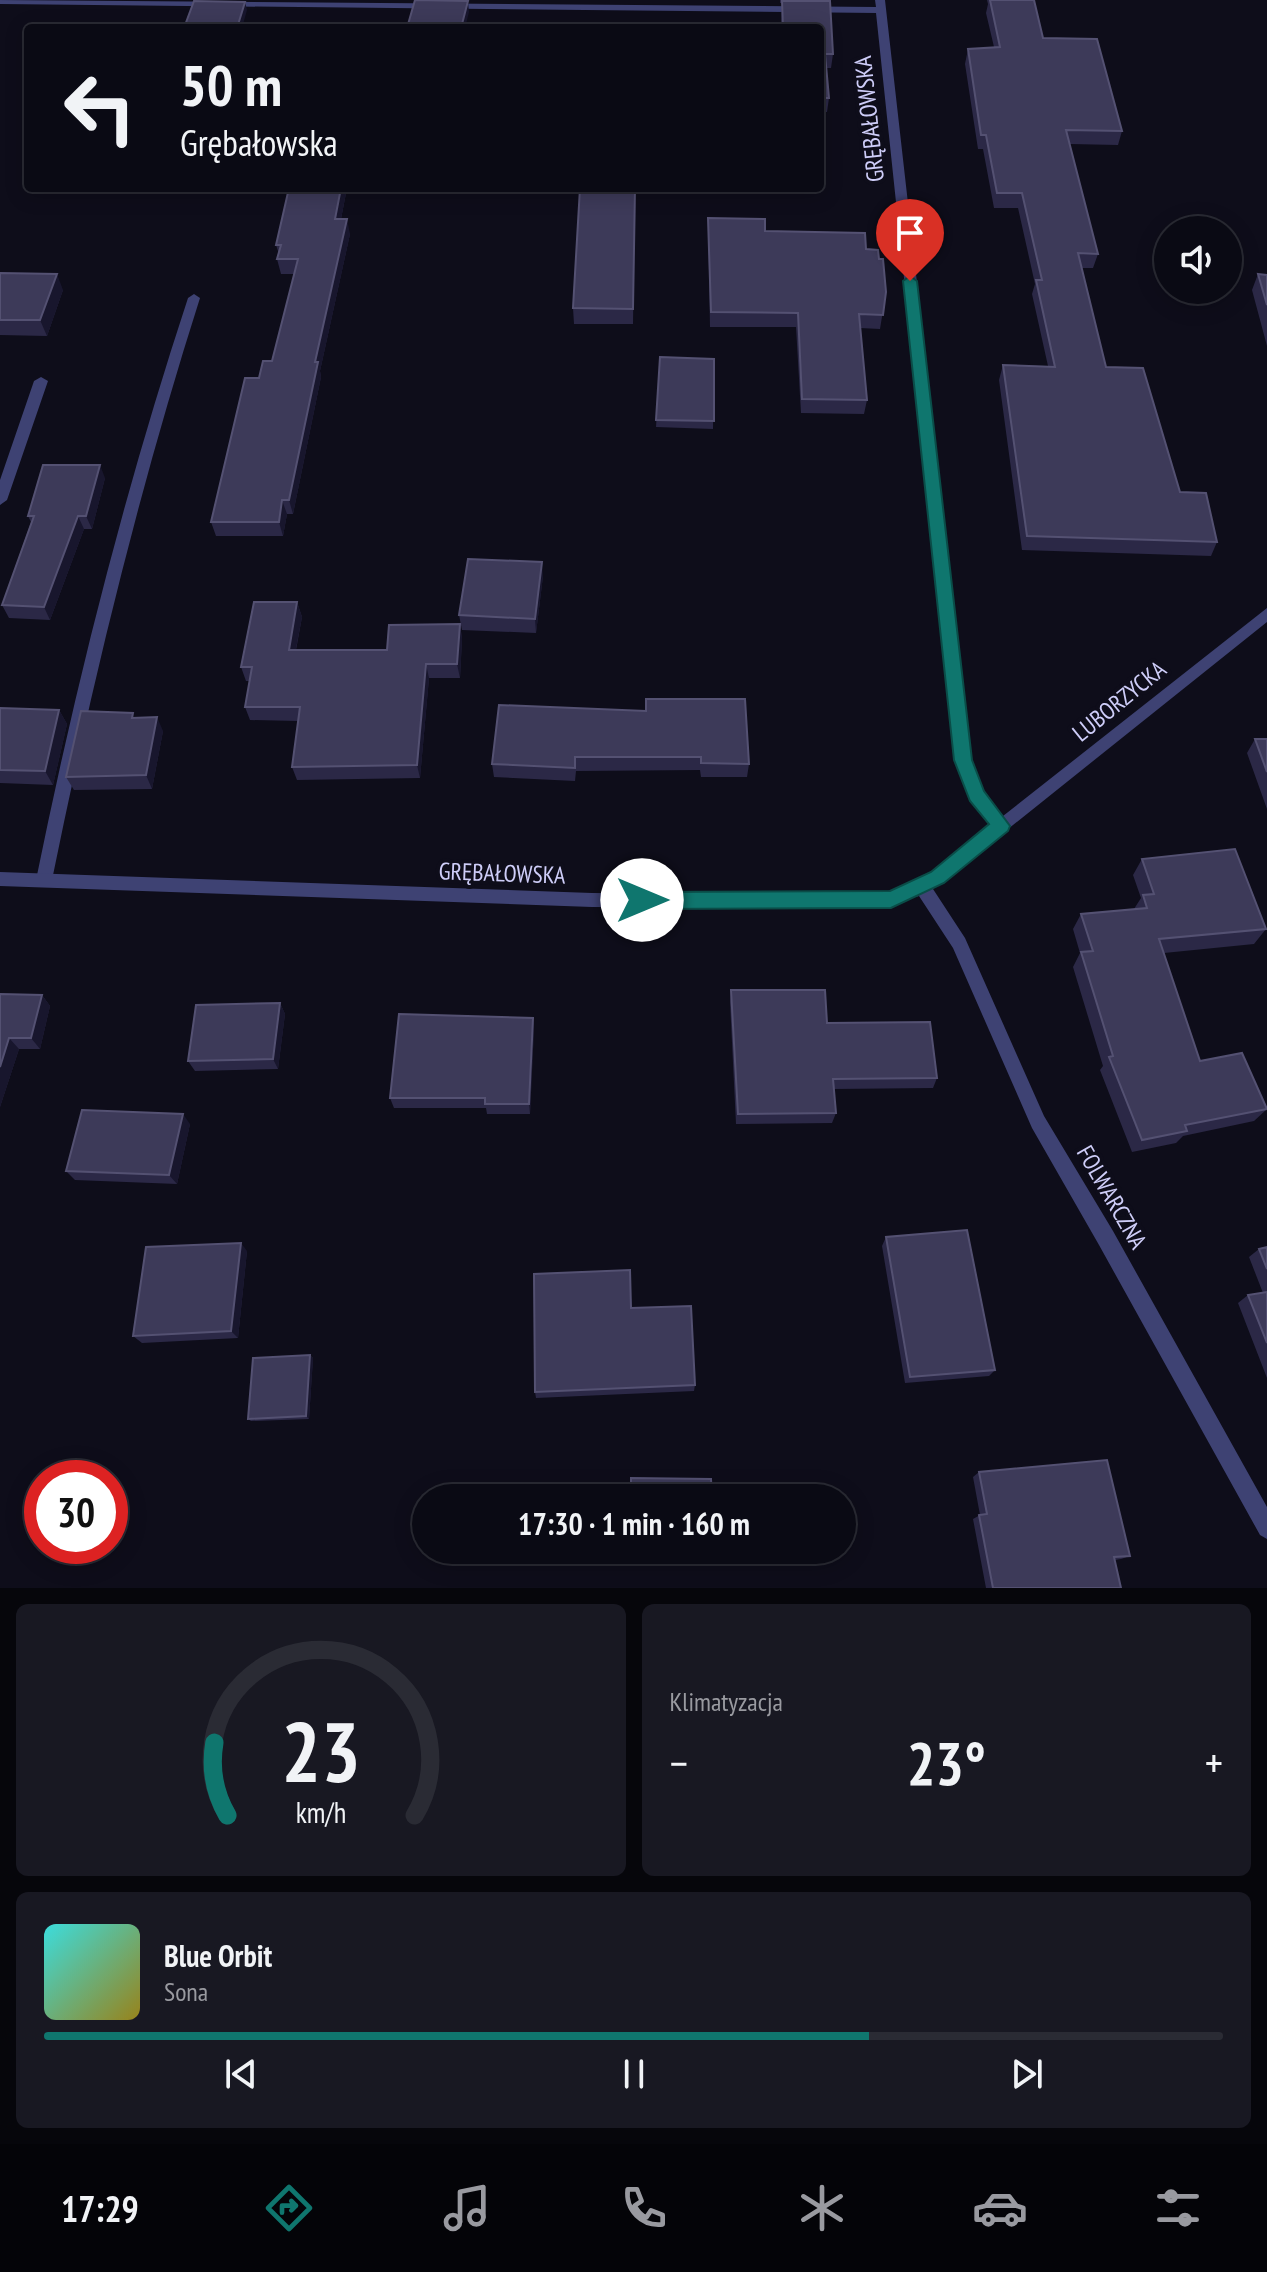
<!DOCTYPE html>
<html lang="pl">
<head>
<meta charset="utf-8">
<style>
	body { margin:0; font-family:"PT Sans Narrow",sans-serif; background:#181822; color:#f1f3f6; height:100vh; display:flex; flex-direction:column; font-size:30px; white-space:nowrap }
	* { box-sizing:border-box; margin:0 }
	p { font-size:26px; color:#999aa0 }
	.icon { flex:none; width:44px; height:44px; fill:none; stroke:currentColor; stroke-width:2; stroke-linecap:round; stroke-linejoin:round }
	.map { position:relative; height:1588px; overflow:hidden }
	.drawer { display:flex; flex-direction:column; gap:16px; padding:16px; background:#06060b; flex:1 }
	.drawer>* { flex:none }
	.hud { position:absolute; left:24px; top:24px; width:800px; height:168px; border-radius:8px; box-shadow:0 4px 20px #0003,0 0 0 2px #2a2b34; background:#0a0a14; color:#f1f3f6; overflow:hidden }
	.buttons { position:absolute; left:1154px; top:216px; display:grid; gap:16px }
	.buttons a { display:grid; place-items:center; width:88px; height:88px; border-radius:50%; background:#0a0a14; box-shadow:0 4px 20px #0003,0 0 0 2px #2a2b34; font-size:40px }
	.speed { position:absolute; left:24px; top:1460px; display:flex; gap:16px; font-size:40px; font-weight:700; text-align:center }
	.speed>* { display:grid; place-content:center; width:104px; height:104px; border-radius:50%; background:#0a0a14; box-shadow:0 4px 20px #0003,0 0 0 2px #2a2b34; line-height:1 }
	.speed .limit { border:12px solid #d22; background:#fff; color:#111 }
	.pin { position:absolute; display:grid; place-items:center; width:68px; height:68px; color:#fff; margin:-82px -34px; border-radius:50% 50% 50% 0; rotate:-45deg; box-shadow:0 0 8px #0007 }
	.pin .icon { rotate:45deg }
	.me { position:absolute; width:88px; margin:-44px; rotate:90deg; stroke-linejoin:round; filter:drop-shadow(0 0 6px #0008) }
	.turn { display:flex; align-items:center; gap:28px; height:168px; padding:0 24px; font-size:36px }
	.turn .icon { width:104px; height:104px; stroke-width:2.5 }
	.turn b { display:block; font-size:56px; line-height:68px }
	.big { font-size:60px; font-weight:700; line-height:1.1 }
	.drawer .widget { flex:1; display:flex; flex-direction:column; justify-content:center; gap:12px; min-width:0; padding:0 28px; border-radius:12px; background:#181822 }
	.drawer .dial { align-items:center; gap:0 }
	.dial svg { height:208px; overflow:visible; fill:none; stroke:#2a2b34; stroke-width:7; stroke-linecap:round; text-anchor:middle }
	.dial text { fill:#f1f3f6; stroke:none }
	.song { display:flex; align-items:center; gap:24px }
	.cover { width:96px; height:96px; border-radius:12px; background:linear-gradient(135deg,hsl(180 70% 55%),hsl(50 70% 35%)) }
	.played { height:8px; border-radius:4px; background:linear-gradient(90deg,#0f766e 70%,#2a2b34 70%) }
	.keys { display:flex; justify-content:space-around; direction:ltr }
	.heat { display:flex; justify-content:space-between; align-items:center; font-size:44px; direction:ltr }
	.drawer .tiles { flex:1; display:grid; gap:16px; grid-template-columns:1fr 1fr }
	.widget:last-child { grid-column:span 2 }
	.trip { position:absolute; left:412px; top:1484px; width:444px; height:80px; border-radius:40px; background:#0a0a14; box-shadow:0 4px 20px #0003,0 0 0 2px #2a2b34; font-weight:700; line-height:80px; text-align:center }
	.menu { display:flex; height:128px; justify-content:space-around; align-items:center; background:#040408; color:#999aa0 }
	.menu .icon { width:56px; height:56px }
	.menu .selected { color:#0f766e }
	.menu b { font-size:36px; color:#f1f3f6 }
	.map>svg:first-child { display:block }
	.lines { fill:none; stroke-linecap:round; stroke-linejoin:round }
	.lane { fill:#3e4273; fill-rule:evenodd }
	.street { fill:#3e4273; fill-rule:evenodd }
	.wall { fill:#2b2846 }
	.shaded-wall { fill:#18162d }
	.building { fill:#3d3a59; stroke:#545172; stroke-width:2 }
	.route { fill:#0f766e; stroke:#0a4d48; stroke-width:2 }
	.labels { text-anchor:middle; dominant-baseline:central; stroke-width:8; stroke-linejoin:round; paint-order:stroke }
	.street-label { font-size:24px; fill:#cecdf8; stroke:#0e0d1a }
</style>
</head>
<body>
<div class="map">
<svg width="1267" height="1588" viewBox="0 0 1267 1588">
	<rect width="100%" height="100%" fill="#0e0d1a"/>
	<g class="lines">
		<path class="lane" d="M 194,294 L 200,298 C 139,489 92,683 52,880 L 50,885 L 44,887 L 38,885 L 36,880 C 76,683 125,489 188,298 Z
			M 41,377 L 48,381 L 7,500 L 0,505 L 0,480 L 34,381 Z"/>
		<path class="street" d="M 0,0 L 876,7 L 875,0 L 885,0 L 971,760 L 984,791 L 1003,816 L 1267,608 L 1267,622 L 933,889 L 965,938 L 1044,1116 L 1113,1231 L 1267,1507 L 1267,1539 L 1260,1535 L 1099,1245 L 1032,1128 L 953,948 L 919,896 L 871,909 L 592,907 L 0,886 L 0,872 L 592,893 L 871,895 L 905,887 L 931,873 L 991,825 L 971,800 L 955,760 L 876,13 L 0,4 Z"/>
	</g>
	<path class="wall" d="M 780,0 L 828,0 L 833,54 L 831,68 L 826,68 L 829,98 L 827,112 L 820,112 L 820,28 L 781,28 L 782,3 L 780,3 Z
		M 987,0 L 1034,0 L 1043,38 L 1122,131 L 1118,145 L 1070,144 L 1098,254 L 1093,268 L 1082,268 L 1106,367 L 1180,492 L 1217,542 L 1211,556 L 1022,550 L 999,380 L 1003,365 L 1048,366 L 1032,294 L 1035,284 L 1018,208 L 994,208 L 983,149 L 978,149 L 965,64 L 968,49 L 994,47 L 986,13 L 988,4 Z
		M 347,188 L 341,219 L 350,234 L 320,371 L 321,377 L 293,514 L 287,514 L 283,536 L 216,536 L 211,522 L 259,378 L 272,361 L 294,274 L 281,274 L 277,259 L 279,254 L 276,245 Z
		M 635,188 L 633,324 L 574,324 L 573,308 Z
		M 708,218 L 765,231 L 866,249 L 886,292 L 880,329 L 860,328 L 867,400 L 864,414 L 801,413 L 796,327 L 710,327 Z
		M 0,273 L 63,290 L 47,336 L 0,335 Z
		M 1258,274 L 1267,275 L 1267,346 L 1252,290 Z
		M 660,357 L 714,359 L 713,429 L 656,427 Z
		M 105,478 L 92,529 L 84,529 L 50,620 L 9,618 L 2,605 L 31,522 L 28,516 Z
		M 543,576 L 536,633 L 462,630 L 459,615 Z
		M 297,602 L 302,617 L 296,650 L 387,650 L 460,624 L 462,639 L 460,678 L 429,678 L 420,778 L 297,780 L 292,767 L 298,721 L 250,720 L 245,707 L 250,681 L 246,681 L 241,667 Z
		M 499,705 L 749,764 L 747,777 L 701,777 L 700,770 L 576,771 L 575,781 L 494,777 L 492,764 Z
		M 0,708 L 59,710 L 67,724 L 53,785 L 0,783 Z
		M 135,718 L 163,731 L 152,789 L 74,790 L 66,777 Z
		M 1255,739 L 1267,739 L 1267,809 L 1247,753 Z
		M 1142,859 L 1266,929 L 1254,944 L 1164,953 L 1200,1061 L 1267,1109 L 1254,1121 L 1183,1136 L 1176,1143 L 1132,1152 L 1100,1070 L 1103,1066 L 1073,967 L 1080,953 L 1073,929 L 1081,914 L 1134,909 L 1141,898 L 1133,875 Z
		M 731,990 L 827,1023 L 937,1078 L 933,1088 L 834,1089 L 836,1113 L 832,1123 L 736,1124 L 730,1002 Z
		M 0,994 L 42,995 L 50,1006 L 40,1049 L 19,1049 L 0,1107 Z
		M 280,1003 L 285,1014 L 278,1069 L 195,1071 L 188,1061 Z
		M 533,1018 L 534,1029 L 530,1114 L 487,1114 L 486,1108 L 394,1108 L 390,1098 Z
		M 190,1124 L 177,1184 L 75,1180 L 66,1171 Z
		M 886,1237 L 995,1370 L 989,1376 L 905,1383 L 882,1246 Z
		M 1267,1247 L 1267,1378 L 1238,1303 L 1248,1295 L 1263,1293 L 1249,1257 L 1259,1249 Z
		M 247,1251 L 238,1338 L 142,1343 L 133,1336 Z
		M 310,1355 L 313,1358 L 309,1419 L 251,1421 L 248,1419 Z
		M 695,1385 L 694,1391 L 536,1398 L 535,1392 Z
		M 979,1472 L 1130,1556 L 1121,1559 L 1115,1560 L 1121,1588 L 986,1588 L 973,1519 L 980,1515 L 973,1477 Z"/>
	<path class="shaded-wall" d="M 468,1 L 469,12 L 465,28 L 461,28 Z
		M 245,2 L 247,10 L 242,28 L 237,28 Z
		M 341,188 L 347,188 L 338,234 L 335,219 Z
		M 347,219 L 350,234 L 320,371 L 321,377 L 293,514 L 289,500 L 315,362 Z
		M 57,274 L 63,290 L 47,336 L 40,320 Z
		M 100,465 L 105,478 L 92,529 L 86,516 Z
		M 282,500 L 287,514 L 283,536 L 279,522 Z
		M 78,516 L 84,529 L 50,620 L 44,607 Z
		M 542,562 L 543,576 L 536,633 L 535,619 Z
		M 297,602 L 302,617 L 293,664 L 289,650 Z
		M 460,624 L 462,639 L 460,678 L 457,664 Z
		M 426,664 L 429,678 L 420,778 L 417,765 Z
		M 59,710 L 67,724 L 53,785 L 45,771 Z
		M 157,717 L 163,731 L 152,789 L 146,775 Z
		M 42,995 L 50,1006 L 40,1049 L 31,1038 Z
		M 280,1003 L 285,1014 L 278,1069 L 273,1059 Z
		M 533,1018 L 534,1029 L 530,1114 L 529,1104 Z
		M 9,1038 L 19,1049 L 0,1107 L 0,1067 Z
		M 183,1114 L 190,1124 L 177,1184 L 169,1175 Z
		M 241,1243 L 247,1251 L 238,1338 L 231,1331 Z
		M 310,1355 L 313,1358 L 309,1419 L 306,1416 Z"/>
	<path class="building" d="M 415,0 L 468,1 L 461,28 L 496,28 L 407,28 Z
		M 990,0 L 1034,0 L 1043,38 L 1097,39 L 1122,131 L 1066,130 L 1098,254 L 1078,253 L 1106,367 L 1143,368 L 1180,492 L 1206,493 L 1217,542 L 1027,536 L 1003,365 L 1055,367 L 1036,280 L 1042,280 L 1022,193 L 997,193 L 986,135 L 981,135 L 968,49 L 1000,47 Z
		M 194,1 L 245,2 L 237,28 L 184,28 Z
		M 782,1 L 830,1 L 833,54 L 825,54 L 829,98 L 820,98 L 820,28 L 783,28 Z
		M 289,188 L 341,188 L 335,219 L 347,219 L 315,362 L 318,362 L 289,500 L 282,500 L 279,522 L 211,522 L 245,378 L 259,378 L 263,361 L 272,361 L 298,259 L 277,259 L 281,245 L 276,245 Z
		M 580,188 L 635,188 L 633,309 L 573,308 Z
		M 708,218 L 765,219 L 765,231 L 865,233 L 866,249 L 878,250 L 879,259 L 883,259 L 886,292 L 883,315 L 859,314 L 867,400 L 802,399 L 798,313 L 711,312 Z
		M 0,273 L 57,274 L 40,320 L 0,320 Z
		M 1258,274 L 1267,275 L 1267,305 Z
		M 660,357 L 714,359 L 714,421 L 656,420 Z
		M 43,465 L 100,465 L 86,516 L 78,516 L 44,607 L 2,605 L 34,516 L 28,516 Z
		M 468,559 L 542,562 L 535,619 L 459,615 Z
		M 254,602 L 297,602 L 289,650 L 387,650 L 389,625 L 460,624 L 457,664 L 426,664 L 417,765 L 292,767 L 300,707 L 245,707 L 252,667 L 241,667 Z
		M 646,699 L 745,699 L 749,764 L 701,763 L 701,757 L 575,757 L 575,768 L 492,764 L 499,705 L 646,711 Z
		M 0,708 L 59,710 L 45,771 L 0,770 Z
		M 81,711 L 133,713 L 132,718 L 157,717 L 146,775 L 66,777 Z
		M 1255,739 L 1267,739 L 1267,772 Z
		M 1235,849 L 1266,929 L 1159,939 L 1200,1061 L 1242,1053 L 1267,1109 L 1185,1125 L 1187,1131 L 1142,1140 L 1109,1057 L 1113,1056 L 1081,952 L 1093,951 L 1081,914 L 1147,908 L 1143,895 L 1154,894 L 1142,859 Z
		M 731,990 L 825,990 L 827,1023 L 930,1022 L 937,1078 L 833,1079 L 836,1113 L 738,1114 Z
		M 0,994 L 42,995 L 31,1038 L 9,1038 L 0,1067 Z
		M 280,1003 L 273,1059 L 188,1061 L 196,1005 Z
		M 399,1014 L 533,1018 L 529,1104 L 485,1104 L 485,1098 L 390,1098 Z
		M 82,1110 L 183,1114 L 169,1175 L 66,1171 Z
		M 967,1230 L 995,1370 L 910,1377 L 886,1237 Z
		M 241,1243 L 231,1331 L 133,1336 L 146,1247 Z
		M 1267,1247 L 1267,1269 L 1259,1249 Z
		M 630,1270 L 631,1308 L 691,1306 L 695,1385 L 535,1392 L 534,1274 Z
		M 1267,1292 L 1267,1343 L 1248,1295 Z
		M 310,1355 L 306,1416 L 248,1419 L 253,1358 Z
		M 1107,1460 L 1130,1556 L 1114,1557 L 1121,1588 L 993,1588 L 979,1515 L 987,1514 L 979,1472 Z
		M 631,1478 L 711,1479 L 712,1498 L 631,1498 Z"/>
	<path class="route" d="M 910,276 L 917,281 L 972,760 L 984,791 L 1010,826 L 1008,831 L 944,883 L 891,908 L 642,909 L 636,906 L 633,900 L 636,894 L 642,892 L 890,891 L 931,872 L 989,824 L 970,801 L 954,760 L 903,281 Z"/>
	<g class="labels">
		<g class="street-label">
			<text transform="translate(869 119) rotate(-96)">GRĘBAŁOWSKA</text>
			<text transform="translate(1119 701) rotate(-39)">LUBORZYCKA</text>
			<text transform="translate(502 873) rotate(2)">GRĘBAŁOWSKA</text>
			<text transform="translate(1112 1197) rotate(60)">FOLWARCZNA</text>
		</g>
	</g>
</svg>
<div class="buttons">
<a><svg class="icon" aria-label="sound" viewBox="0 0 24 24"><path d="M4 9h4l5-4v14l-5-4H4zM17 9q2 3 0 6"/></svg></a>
</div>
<div class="speed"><div class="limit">30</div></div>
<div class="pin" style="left:910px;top:281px;background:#d93025"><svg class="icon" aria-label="arrive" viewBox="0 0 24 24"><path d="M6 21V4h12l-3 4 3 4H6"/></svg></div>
<svg class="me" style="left:642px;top:900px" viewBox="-20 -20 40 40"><circle r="19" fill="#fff"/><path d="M0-13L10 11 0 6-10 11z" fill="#0f766e"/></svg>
<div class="trip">17:30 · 1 min · 160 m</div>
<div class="hud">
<div class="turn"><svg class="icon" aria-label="left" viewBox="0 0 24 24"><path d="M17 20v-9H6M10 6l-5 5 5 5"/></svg><div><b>50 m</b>Grębałowska</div></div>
</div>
</div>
<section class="drawer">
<div class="tiles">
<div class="widget dial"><svg viewBox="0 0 100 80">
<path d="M14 69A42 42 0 1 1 86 69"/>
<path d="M14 69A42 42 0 0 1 9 41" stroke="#0f766e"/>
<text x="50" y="56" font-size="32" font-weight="700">23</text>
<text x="50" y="72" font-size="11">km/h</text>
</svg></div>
<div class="widget"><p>Klimatyzacja</p>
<div class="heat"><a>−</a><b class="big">23°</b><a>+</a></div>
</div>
<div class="widget">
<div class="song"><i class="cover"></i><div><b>Blue Orbit</b><p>Sona</p></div></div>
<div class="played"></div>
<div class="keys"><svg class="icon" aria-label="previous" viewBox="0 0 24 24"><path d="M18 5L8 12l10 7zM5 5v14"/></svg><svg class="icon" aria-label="pause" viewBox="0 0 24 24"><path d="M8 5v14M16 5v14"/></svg><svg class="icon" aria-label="next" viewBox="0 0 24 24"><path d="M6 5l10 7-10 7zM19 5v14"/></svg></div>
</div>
</div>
</section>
<nav class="menu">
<b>17:29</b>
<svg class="icon selected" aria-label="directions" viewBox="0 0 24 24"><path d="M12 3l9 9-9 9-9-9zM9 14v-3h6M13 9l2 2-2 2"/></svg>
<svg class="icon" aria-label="music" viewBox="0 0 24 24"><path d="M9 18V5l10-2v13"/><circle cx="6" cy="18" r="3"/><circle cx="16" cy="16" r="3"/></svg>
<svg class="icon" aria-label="phone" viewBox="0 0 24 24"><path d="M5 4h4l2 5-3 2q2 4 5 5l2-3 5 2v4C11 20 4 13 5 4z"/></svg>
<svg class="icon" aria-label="climate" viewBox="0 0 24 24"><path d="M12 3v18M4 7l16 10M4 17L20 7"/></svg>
<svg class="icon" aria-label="car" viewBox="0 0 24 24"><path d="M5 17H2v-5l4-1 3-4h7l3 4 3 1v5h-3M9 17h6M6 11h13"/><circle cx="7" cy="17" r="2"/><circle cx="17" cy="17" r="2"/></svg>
<svg class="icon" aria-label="filters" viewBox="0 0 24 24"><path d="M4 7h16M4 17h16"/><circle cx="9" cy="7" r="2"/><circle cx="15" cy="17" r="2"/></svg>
</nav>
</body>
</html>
